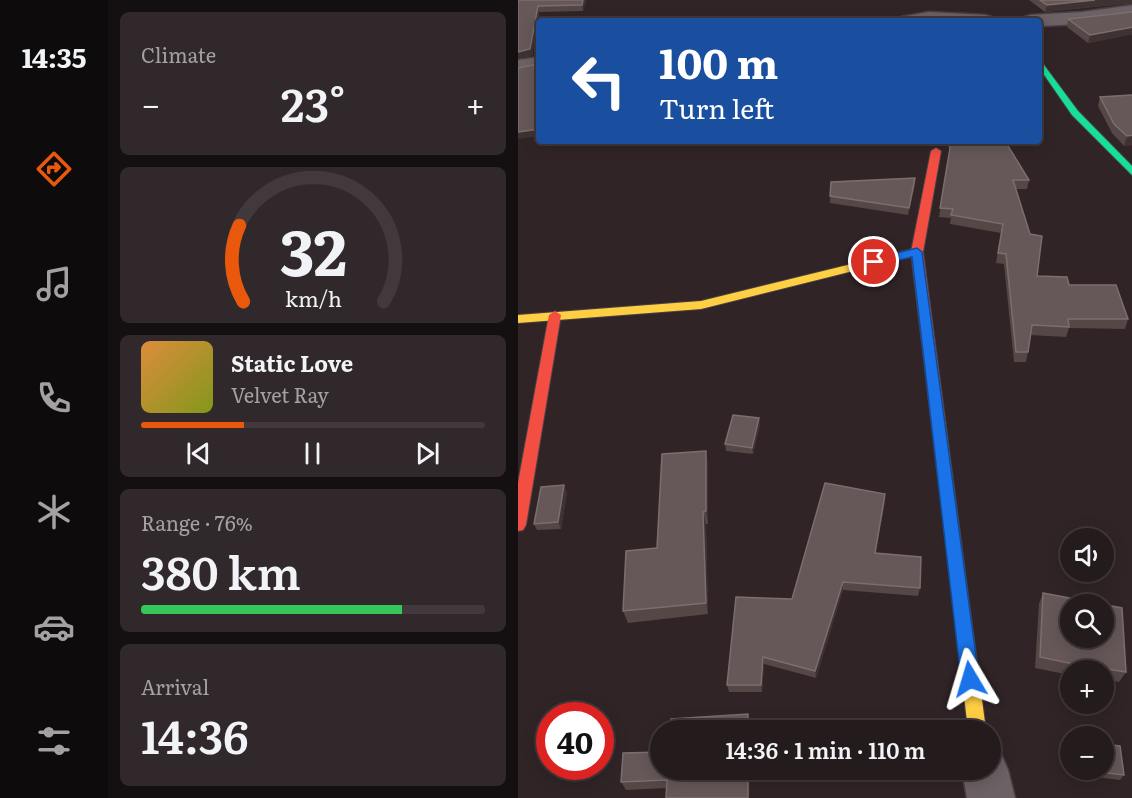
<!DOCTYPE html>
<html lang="en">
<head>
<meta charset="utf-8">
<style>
	body { margin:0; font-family:Literata,serif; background:#30282a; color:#f1f3f6; height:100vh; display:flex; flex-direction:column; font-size:22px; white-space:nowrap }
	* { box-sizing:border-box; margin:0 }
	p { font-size:20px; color:#a3a1a4 }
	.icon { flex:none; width:33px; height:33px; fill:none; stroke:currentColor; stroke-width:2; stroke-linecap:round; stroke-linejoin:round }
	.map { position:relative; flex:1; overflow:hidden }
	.drawer { display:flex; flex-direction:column; gap:12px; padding:12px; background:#140f10; width:410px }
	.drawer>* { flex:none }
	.banner { position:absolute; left:18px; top:18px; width:506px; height:126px; border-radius:6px; box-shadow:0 3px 15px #0003,0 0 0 2px #41393b; background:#1a4fa0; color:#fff; overflow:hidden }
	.buttons { position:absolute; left:542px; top:528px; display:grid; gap:12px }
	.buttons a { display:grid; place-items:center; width:54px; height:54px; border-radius:50%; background:#241b1d; box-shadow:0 3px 15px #0003,0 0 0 2px #41393b; font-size:30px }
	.speed { position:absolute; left:18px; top:702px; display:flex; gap:12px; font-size:30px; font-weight:700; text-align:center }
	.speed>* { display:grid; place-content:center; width:78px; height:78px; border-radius:50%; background:#241b1d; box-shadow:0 3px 15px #0003,0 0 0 2px #41393b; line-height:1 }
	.speed .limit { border:9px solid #d22; background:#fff; color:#111 }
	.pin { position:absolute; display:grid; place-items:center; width:51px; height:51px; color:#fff; margin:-26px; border:3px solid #fff; border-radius:50%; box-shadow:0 2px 6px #0007 }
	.me { position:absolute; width:66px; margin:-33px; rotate:353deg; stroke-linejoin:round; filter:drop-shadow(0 0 4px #0008) }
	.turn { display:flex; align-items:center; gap:21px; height:126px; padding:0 24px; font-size:27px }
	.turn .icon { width:78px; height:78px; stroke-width:2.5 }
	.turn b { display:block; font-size:42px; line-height:51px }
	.big { font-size:45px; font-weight:600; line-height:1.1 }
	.drawer .widget { flex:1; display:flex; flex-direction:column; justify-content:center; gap:9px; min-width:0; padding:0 21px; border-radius:9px; background:#30282a }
	.drawer .dial { align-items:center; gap:0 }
	.dial svg { height:156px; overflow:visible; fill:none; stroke:#41393b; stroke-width:7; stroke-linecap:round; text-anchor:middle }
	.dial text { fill:#f1f3f6; stroke:none }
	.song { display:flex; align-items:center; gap:18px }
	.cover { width:72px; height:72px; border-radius:9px; background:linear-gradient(135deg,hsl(30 70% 55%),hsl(70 70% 35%)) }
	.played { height:6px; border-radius:3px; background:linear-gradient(90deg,#ea580c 30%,#41393b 30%) }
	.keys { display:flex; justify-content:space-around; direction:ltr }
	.heat { display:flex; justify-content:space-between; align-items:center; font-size:33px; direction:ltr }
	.charge { height:9px; border-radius:4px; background:linear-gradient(90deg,#34c759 76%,#41393b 0) }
	.trip { position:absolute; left:132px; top:720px; width:351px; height:60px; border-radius:30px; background:#241b1d; box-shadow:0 3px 15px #0003,0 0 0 2px #41393b; font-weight:600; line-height:60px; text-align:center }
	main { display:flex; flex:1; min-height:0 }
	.tabs { display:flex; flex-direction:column; width:108px; justify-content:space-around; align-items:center; background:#0e0b0c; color:#a3a1a4 }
	.tabs .icon { width:42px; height:42px }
	.tabs .active { color:#ea580c }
	.tabs b { font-size:27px; color:#f1f3f6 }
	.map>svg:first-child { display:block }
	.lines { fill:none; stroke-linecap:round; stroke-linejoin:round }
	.street-casing { stroke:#4b4144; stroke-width:3 }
	.fast-casing { stroke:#4b4144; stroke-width:2 }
	.slow-casing { stroke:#4b4144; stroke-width:2 }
	.jam-casing { stroke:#4b4144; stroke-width:2 }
	.street { fill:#6c6164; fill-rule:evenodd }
	.fast { fill:#16e098; fill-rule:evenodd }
	.slow { fill:#ffcf43; fill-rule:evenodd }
	.jam { fill:#f24e42; fill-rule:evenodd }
	.wall { fill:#554746 }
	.shaded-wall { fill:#3f3232 }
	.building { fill:#665858; stroke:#7d6e6e; stroke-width:1.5; fill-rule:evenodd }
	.route { fill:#1a73e8; stroke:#114b97; stroke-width:1.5 }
</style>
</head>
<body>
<main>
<nav class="tabs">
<b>14:35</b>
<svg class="icon active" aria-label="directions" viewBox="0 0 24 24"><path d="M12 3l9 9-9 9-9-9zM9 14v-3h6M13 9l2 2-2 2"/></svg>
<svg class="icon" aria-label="music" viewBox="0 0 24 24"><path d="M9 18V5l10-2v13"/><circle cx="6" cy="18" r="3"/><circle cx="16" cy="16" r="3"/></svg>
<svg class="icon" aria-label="phone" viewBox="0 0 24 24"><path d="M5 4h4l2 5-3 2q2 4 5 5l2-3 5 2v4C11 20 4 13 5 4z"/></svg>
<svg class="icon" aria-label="climate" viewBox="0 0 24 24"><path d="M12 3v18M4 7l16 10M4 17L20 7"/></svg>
<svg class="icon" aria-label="car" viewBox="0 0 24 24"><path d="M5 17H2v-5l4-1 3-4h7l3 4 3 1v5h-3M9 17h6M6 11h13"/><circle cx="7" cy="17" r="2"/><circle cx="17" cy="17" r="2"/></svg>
<svg class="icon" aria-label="filters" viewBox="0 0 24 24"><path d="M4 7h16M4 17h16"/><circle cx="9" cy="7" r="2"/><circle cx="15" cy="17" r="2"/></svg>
</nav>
<section class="drawer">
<div class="widget"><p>Climate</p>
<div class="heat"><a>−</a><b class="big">23°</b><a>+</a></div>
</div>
<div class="widget dial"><svg viewBox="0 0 100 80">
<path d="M14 69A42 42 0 1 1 86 69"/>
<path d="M14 69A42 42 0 0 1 12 30" stroke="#ea580c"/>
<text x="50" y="56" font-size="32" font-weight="700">32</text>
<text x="50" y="72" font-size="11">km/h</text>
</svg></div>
<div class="widget">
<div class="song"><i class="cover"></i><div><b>Static Love</b><p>Velvet Ray</p></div></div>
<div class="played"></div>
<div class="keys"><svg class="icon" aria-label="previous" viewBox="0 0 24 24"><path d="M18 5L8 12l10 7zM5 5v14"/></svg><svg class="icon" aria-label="pause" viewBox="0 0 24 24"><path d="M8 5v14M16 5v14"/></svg><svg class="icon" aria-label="next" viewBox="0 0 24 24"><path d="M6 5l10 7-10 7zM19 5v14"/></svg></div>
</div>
<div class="widget"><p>Range · 76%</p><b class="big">380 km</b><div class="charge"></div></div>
<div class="widget"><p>Arrival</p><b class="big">14:36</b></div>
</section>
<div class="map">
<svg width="615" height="798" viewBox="0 0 615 798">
	<rect width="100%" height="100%" fill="#302427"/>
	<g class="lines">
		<defs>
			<path id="street" d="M 615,5 L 615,17 L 564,24 L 520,26 L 520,21 L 503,21 L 506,17 L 513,15 L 564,12 Z
				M 411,12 L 467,15 L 474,17 L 477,21 L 380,21 L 383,17 Z
				M 21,57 L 21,69 L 0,72 L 0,60 Z
				M 472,749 L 483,754 L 490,770 L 497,798 L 449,798 L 444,770 L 472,770 Z"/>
			<path id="fast" d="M 520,57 L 560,111 L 615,167 L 615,176 L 554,115 L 520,66 Z"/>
			<path id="slow" d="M 399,248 L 405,252 L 403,254 L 183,309 L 0,323 L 0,315 L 183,301 Z
				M 444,602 L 450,605 L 452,610 L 468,730 L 450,730 L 436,610 L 438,605 Z"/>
			<path id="jam" d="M 418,148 L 423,151 L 405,252 L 452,610 L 450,615 L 444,618 L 438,615 L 436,610 L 393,252 L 413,151 Z
				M 37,311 L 43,315 L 8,525 L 5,530 L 0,531 L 0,483 L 31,315 Z"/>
		</defs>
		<use href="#street" class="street-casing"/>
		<use href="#fast" class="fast-casing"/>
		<use href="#slow" class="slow-casing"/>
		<use href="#jam" class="jam-casing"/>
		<use href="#street" class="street"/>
		<use href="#fast" class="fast"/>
		<use href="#slow" class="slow"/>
		<use href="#jam" class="jam"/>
	</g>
	<path class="wall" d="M 0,0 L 68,0 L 65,11 L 21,12 L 14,56 L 0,58 Z
		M 511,0 L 615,0 L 615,3 L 527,12 Z
		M 615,12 L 615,34 L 570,43 L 549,27 L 550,19 Z
		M 615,95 L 615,145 L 606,146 L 594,133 L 580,106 L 582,97 Z
		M 430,141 L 487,141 L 511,180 L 509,189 L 498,189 L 519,276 L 551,285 L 610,319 L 607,329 L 551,328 L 548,337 L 512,335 L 510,352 L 508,362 L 496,362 L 486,264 L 478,263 L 483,233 L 432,224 L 433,218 L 421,217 L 432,151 L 430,146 Z
		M 313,182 L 397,185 L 390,215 L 312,203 Z
		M 242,425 L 235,454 L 208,451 L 207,444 Z
		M 190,464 L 190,524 L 188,524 L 190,614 L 110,623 L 105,611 Z
		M 49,492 L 43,529 L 19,530 L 16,524 Z
		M 367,502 L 357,553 L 402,588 L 400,596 L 325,590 L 298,678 L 246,664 L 244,692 L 211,692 L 209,685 L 274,599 Z
		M 525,593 L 608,672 L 601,682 L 585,679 L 585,670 L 552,670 L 552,675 L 517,668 L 521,604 Z
		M 105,753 L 231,798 L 149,788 L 108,790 L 103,782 Z
		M 568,770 L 585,770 L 606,775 L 602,780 L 569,776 Z"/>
	<path class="shaded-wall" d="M 65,0 L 68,0 L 65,11 L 64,5 Z
		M 577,0 L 615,0 L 615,3 L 527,12 L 529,5 Z
		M 20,6 L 21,12 L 14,56 L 0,58 L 0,52 Z
		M 615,27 L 615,34 L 570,43 L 572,35 Z
		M 16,65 L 21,96 L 21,104 Z
		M 21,129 L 21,136 L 0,139 L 0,132 Z
		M 615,135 L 615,145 L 606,146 L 609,136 Z
		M 397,178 L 397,185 L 390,215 L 391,208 Z
		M 241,418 L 242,425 L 235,454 L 234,448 Z
		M 188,451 L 190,464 L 190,524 L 188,511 Z
		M 46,485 L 49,492 L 43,529 L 40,522 Z
		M 367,494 L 367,502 L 356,561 L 357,553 Z
		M 185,512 L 188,524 L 190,614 L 188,603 Z
		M 325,582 L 325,590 L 298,678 L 297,671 Z
		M 245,657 L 246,664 L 244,692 L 243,685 Z
		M 230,714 L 232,724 L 232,730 L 230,730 Z
		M 230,770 L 232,770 L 231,798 L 230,798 Z"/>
	<path class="building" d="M 0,0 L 65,0 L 64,5 L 20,6 L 12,49 L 0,52 Z
		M 522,0 L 577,0 L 529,5 Z
		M 615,12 L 615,27 L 572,35 L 550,19 Z
		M 407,18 L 455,18 L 457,21 L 408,21 Z
		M 16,65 L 21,104 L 21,129 L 0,132 L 0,68 Z
		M 615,95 L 615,135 L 609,136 L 596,124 L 582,97 Z
		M 433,141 L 487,141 L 511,180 L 495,180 L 512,234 L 524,236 L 519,276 L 549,277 L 551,285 L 598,285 L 610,319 L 550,319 L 551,327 L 514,325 L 510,352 L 498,352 L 488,254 L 480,253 L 485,224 L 433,215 L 435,209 L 422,208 L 433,142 Z
		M 397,178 L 391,208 L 312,196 L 313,182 Z
		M 215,415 L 241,418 L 234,448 L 207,444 Z
		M 188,451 L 188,511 L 185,512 L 188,603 L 105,611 L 108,551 L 139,548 L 144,454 Z
		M 307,483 L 367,494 L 357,553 L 403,557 L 402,588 L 325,582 L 297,671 L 245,657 L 243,685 L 209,685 L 218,597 L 274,599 Z
		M 46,485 L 40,522 L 16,524 L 23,487 Z
		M 525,593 L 604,608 L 608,672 L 584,668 L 584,670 L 522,657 ZM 552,604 L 585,604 L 585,638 L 552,638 Z
		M 230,714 L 230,730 L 152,730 L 153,719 Z
		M 361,725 L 361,730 L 287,730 L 287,726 Z
		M 585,744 L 602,746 L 606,775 L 572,771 L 572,770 L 585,770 Z
		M 142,752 L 142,770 L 230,770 L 230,798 L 148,798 L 149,780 L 103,782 L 105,753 Z"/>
	<path class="route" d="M 399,248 L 404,252 L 461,679 L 459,685 L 452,688 L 446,685 L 443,679 L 394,257 L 356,266 L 350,262 L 351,260 Z"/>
</svg>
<div class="buttons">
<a><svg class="icon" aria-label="sound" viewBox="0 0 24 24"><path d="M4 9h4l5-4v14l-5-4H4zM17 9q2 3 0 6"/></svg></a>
<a><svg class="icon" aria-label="search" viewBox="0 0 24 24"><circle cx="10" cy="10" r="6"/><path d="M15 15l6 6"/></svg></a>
<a>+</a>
<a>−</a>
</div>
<div class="speed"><div class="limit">40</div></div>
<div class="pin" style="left:356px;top:262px;background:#d93025"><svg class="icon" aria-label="arrive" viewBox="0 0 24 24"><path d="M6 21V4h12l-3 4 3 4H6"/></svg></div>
<svg class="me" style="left:452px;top:679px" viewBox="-20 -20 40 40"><path d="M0-17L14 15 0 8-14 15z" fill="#1a73e8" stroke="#fff" stroke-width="4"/></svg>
<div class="trip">14:36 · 1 min · 110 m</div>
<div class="banner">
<div class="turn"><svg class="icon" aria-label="left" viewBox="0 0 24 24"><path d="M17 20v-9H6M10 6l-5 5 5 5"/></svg><div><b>100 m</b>Turn left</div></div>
</div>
</div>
</main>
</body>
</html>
